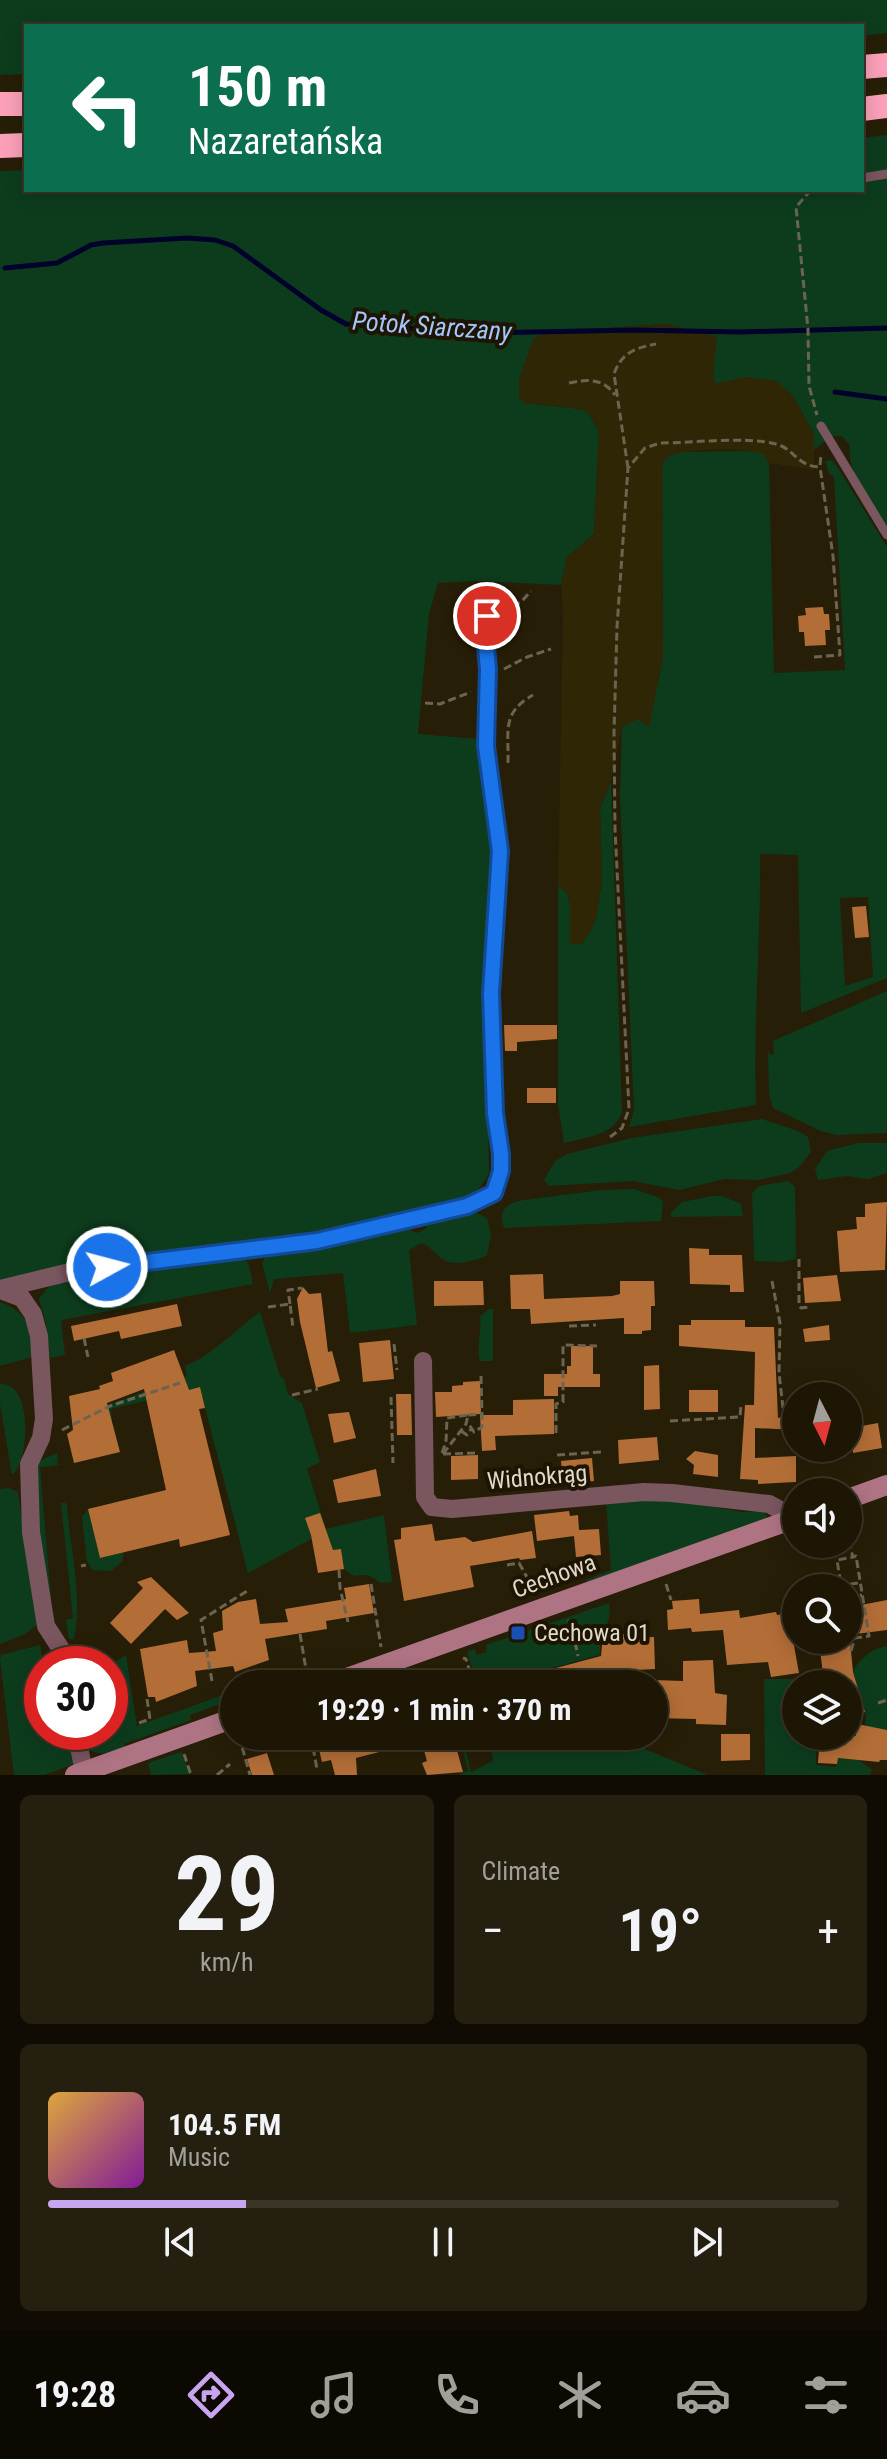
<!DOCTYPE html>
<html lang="en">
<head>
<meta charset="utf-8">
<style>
	body { margin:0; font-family:"Roboto Condensed",sans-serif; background:#251f0f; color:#f1f3f6; height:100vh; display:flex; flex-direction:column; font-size:30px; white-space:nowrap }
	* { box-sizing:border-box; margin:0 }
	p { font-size:26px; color:#a09f9a }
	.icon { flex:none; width:44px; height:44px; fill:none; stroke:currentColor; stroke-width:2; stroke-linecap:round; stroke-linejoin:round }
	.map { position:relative; height:1775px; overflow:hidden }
	.details { display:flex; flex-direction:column; gap:20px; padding:20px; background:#100c03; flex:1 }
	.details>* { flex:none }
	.top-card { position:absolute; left:24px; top:24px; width:840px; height:168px; border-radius:0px; box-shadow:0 4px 20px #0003,0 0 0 2px #3b3527; background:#0b6e4f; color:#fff; overflow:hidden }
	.needle { width:52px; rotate:174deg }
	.buttons { position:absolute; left:782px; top:1382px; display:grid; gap:16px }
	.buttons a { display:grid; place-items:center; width:80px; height:80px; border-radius:50%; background:#1d1605; box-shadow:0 4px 20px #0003,0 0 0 2px #3b3527; font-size:40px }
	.speed { position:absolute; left:24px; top:1646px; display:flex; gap:16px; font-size:40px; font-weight:700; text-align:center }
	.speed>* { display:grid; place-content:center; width:104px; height:104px; border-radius:50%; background:#1d1605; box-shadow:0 4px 20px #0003,0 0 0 2px #3b3527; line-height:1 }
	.speed .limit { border:12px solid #d22; background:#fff; color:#111 }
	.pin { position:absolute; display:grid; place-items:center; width:68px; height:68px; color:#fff; margin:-34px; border:4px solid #fff; border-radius:50%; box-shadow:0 2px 8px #0007 }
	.me { position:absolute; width:88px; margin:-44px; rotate:83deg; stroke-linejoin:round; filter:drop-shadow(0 0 6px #0008) }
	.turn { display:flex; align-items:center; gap:28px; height:168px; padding:0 32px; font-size:36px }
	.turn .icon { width:104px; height:104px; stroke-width:2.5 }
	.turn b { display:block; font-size:56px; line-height:68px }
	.big { font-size:60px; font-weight:700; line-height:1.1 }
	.details .widget { flex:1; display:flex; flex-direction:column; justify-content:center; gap:12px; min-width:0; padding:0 28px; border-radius:12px; background:#251f0f }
	.details .dial { align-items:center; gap:0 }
	.dial b { font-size:104px; line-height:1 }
	.song { display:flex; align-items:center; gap:24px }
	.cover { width:96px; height:96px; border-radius:12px; background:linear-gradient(135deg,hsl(40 70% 55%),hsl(290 70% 35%)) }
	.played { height:8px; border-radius:4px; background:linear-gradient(90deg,#c8a6ef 25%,#3b3527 25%) }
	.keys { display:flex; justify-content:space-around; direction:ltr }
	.heat { display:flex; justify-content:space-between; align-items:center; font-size:44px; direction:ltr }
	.details .tiles { flex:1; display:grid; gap:20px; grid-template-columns:1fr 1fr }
	.widget:last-child { grid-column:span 2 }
	.trip { position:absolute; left:220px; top:1670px; width:448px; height:80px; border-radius:40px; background:#1d1605; box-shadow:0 4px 20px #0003,0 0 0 2px #3b3527; font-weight:700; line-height:80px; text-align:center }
	.menu { display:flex; height:128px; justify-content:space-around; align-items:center; background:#0c0902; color:#a09f9a }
	.menu .icon { width:56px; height:56px }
	.menu .active { color:#c8a6ef }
	.menu b { font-size:36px; color:#f1f3f6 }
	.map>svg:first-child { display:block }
	.green { fill:#0d3c1d; fill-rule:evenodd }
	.sand { fill:#2e2605 }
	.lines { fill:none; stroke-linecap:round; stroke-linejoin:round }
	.stream { stroke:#00022b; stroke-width:5 }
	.building { fill:#b36e37 }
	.path { stroke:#6c6451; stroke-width:3; stroke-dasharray:8 4; stroke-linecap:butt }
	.lane { stroke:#7a565f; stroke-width:9 }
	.street { stroke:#7a565f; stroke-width:18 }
	.secondary { stroke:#af7484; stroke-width:20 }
	.highway { stroke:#fca0ba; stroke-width:24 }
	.route-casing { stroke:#114b97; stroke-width:20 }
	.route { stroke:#1a73e8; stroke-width:14 }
	.transit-dot { fill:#1a4fb4; stroke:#1d1501; stroke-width:3 }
	.labels { text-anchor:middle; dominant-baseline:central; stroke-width:8; stroke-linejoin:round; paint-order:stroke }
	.street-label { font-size:24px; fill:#dfd9cb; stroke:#1d1501 }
	.poi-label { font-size:24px; fill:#dfd9cb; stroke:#1d1501; text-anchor:start }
	.water-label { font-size:26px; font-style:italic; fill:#a3c6fc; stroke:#1d1501 }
</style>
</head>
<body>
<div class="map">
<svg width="887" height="1775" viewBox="0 0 887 1775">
	<rect width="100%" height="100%" fill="#271e07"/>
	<path class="green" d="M 0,0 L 887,0 L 887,33 L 862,36 L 862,26 L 26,26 L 26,74 L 0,75 Z
		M 887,135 L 887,527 C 872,503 847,476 850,446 L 842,436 L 831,436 L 814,450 L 814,434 L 793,396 L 746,377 L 716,384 L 713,379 L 716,337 L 667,324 L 545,332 L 524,403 L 582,409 L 589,414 L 599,431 L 594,534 L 567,557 L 561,585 L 476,581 L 438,583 L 429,614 L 418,734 L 478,739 L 493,853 L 485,985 L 481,994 L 486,1052 L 489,1172 C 477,1204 440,1207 411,1215 L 0,1284 L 0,171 L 26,170 L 26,190 L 862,190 L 862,138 Z
		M 751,451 L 764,454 L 769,463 L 774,673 L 845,670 L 834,477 L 829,473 L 825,461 L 832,460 L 838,468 L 887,547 L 887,978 L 801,1013 L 798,855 L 760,854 C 761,938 753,1021 756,1105 L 629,1127 L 634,1110 L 620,797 L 622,726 L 638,719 L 648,726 L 663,658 L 662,466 L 665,458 L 679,452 ZM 868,897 L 873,977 L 845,986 L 840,898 Z
		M 611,781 L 622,1112 C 614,1136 586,1137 564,1143 L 558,1104 L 558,886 L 567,892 L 570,904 L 571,943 L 582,944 L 595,923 L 602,882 L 600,809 Z
		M 887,991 L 887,1133 L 836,1135 L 821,1131 L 773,1108 L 769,1093 L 768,1055 L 769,1049 L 770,1055 L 774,1054 L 773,1041 Z
		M 762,1119 L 798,1131 L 808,1137 L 811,1152 L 799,1167 L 790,1173 L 757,1180 L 724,1179 L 680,1190 L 632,1181 L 549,1186 L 544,1180 L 555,1161 L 567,1154 L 632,1138 Z
		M 858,1143 L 887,1143 L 887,1173 L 868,1179 L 847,1176 L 818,1180 L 815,1169 L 827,1151 Z
		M 788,1181 L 795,1187 L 796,1259 L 780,1262 L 754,1261 L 752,1193 L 759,1186 Z
		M 634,1189 L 660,1198 L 663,1202 L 661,1221 L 504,1228 C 499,1213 503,1207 517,1201 L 602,1190 Z
		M 712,1196 L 722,1196 L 741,1204 L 743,1216 L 671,1217 L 671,1213 L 682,1202 Z
		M 475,1212 L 487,1218 L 491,1234 L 487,1255 C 476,1261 453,1267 442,1259 C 434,1253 431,1247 422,1243 L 409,1250 L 417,1325 L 350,1333 L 343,1273 L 274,1279 L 270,1293 L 262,1263 L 267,1254 L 405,1228 L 417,1233 L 424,1230 L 432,1221 Z
		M 243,1256 L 249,1265 L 253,1284 L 61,1320 L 65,1355 L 50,1358 L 46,1324 L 39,1299 L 49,1286 L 74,1276 Z
		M 0,1302 C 30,1313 30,1329 32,1357 L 0,1366 Z
		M 489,1309 L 493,1309 L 493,1361 L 480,1361 C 476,1345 482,1331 480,1316 Z
		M 260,1312 L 280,1376 L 284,1379 L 288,1394 L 302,1403 L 320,1462 L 307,1469 L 326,1529 L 384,1515 L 392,1582 L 380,1583 C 371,1575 366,1574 354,1576 L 344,1569 L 341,1549 L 330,1551 L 326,1531 L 248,1573 L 200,1388 L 111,1409 L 112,1420 L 75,1429 L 108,1411 L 108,1405 L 187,1376 L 185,1366 C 214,1354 235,1330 260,1312 Z
		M 0,1384 C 33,1381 30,1461 12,1475 L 0,1403 Z
		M 57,1453 L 58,1465 L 40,1467 L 52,1611 L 38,1525 L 37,1462 Z
		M 9,1488 L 18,1492 L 37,1625 L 25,1634 L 0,1644 L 0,1489 Z
		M 657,1497 L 742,1512 L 764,1511 L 767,1516 L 765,1519 L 587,1582 L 586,1580 L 611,1570 L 606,1502 L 506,1509 L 490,1519 L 505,1508 Z
		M 61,1503 L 66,1503 L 67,1506 C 70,1551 83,1593 74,1639 L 69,1639 L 66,1620 L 73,1618 Z
		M 88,1509 L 100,1558 L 124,1552 L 122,1562 L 111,1571 L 93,1570 L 87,1562 L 82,1517 Z
		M 609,1603 C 613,1623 599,1633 600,1655 L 552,1668 L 556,1684 L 477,1684 L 467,1652 L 474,1649 L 477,1655 L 487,1652 L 486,1645 Z
		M 40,1645 L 44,1664 L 42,1732 L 55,1732 L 58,1744 L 72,1741 L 74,1764 L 44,1775 L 14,1775 L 0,1659 L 1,1655 Z
		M 887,1646 L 887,1730 L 864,1734 L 866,1715 L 853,1672 C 859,1658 872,1649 887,1646 Z
		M 126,1655 L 137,1726 L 234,1691 L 234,1699 L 190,1715 L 191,1720 L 124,1744 L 125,1747 C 108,1753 101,1757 86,1748 L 85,1739 L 88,1737 L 87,1732 L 110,1732 L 110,1665 Z
		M 808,1675 L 816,1676 L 816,1684 L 796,1684 L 796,1736 L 816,1736 L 816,1765 L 836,1767 L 838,1758 L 859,1760 L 872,1770 L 870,1775 L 765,1775 L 764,1679 L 794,1679 Z
		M 459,1736 L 462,1736 L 471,1772 L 493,1761 L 489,1736 L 613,1736 L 708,1775 L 461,1775 L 460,1773 L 468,1771 Z
		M 181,1752 L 190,1774 L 151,1775 L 148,1763 Z"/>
	<path class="sand" d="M 667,324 L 717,337 L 713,379 L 716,384 L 746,377 L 777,381 L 793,396 L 814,434 L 814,470 L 769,463 L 764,454 C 739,448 688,447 665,458 L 662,467 L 663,658 L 649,727 L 638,719 L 622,727 L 611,781 L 600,809 L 602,882 L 595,923 L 582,944 L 570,944 L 570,904 L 567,892 L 558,886 L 563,614 L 561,585 L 567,557 L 594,534 L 599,431 L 589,414 L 582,409 L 524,403 L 519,398 L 519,379 L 533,339 L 545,332 Z"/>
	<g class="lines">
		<path class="stream" d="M 5,268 L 57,263 L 91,245 L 103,243 L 187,238 L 215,240 L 233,246 L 321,310 L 346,324 L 480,333 L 634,330 L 740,332 L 887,328
			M 835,392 L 887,399"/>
	</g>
	<path class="building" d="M 823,607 L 824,614 L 829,614 L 830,630 L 825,630 L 826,645 L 805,646 L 804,632 L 799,632 L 798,616 L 806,615 L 805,608 Z
		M 866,906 L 869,937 L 855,938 L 852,907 Z
		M 504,1025 L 557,1025 L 557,1039 L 517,1042 L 517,1051 L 505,1051 Z
		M 527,1088 L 556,1088 L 556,1103 L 527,1103 Z
		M 887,1202 L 885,1270 L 840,1272 L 837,1231 L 857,1229 L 856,1217 L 865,1217 L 865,1204 Z
		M 689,1248 L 709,1249 L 709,1255 L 742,1255 L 744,1292 L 730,1292 L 730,1285 L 690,1284 Z
		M 543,1274 L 544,1299 L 612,1296 L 620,1294 L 620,1281 L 654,1281 L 655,1306 L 651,1306 L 651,1330 L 642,1331 L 642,1334 L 624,1334 L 624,1318 L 531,1324 L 530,1309 L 511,1309 L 510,1275 Z
		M 837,1275 L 841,1301 L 805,1303 L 803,1278 Z
		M 434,1281 L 483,1281 L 484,1305 L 434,1306 Z
		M 303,1287 L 309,1294 L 321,1293 L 328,1352 L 332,1351 L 340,1381 L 316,1388 L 300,1322 L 297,1299 Z
		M 177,1304 L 182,1326 L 121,1339 L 119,1331 L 74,1341 L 71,1326 Z
		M 691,1320 L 745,1320 L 745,1327 L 774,1327 L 778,1418 L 796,1414 L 796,1430 L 755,1428 L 755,1458 L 796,1456 L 796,1482 L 758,1484 L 758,1480 L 740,1479 L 745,1405 L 754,1405 L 755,1352 L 679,1346 L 679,1325 L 691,1325 Z
		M 829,1325 L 830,1340 L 805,1342 L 803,1329 Z
		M 390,1340 L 394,1379 L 363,1382 L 359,1343 Z
		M 571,1346 L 593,1346 L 593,1374 L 600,1374 L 600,1387 L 558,1387 L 558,1396 L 544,1396 L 544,1374 L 567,1374 L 567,1366 L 571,1366 Z
		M 174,1350 L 189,1390 L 200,1387 L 205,1408 L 199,1409 L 230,1535 L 180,1547 L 179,1539 L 100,1558 L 88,1509 L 166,1490 L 144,1389 L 107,1403 L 120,1452 L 74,1463 L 67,1434 L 73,1430 L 69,1396 L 100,1389 L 99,1386 L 113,1381 L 111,1373 Z
		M 659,1365 L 660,1409 L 644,1410 L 644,1366 Z
		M 480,1381 L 481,1414 L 436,1417 L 435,1392 L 452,1392 L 452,1386 L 463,1385 L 463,1382 Z
		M 689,1390 L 718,1390 L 718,1412 L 689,1412 Z
		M 396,1394 L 411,1394 L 412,1435 L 397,1435 Z
		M 554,1399 L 554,1434 L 495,1436 L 496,1450 L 482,1451 L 480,1415 L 513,1415 L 513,1400 Z
		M 349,1412 L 356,1438 L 334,1443 L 328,1414 Z
		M 878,1423 L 882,1448 L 853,1453 L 851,1428 Z
		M 657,1437 L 659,1460 L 619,1464 L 618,1440 Z
		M 695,1451 L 718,1455 L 718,1477 L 693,1474 L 694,1465 L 686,1459 Z
		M 478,1455 L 478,1479 L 451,1480 L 451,1456 Z
		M 592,1458 L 594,1481 L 563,1484 L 561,1461 Z
		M 376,1469 L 381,1496 L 338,1503 L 333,1480 Z
		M 569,1511 L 570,1516 L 578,1515 L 579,1530 L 599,1529 L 601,1555 L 576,1557 L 574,1536 L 537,1541 L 534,1515 Z
		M 320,1513 L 333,1550 L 341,1549 L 344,1569 L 318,1573 L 311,1535 L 305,1518 Z
		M 432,1524 L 435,1541 L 465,1537 L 473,1542 L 532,1531 L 536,1558 L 520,1560 L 519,1558 L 470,1566 L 474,1587 L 404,1601 L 394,1540 L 401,1539 L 401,1528 Z
		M 151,1577 L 189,1613 L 177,1620 L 165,1609 L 131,1644 L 110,1623 L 143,1588 L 137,1582 Z
		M 369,1584 L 374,1613 L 326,1621 L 327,1629 L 265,1639 L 269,1660 L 235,1672 L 233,1666 L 195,1671 L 197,1686 L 156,1702 L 155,1697 L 148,1697 L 140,1649 L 187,1640 L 189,1653 L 216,1651 L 213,1633 L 223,1630 L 222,1611 L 238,1602 L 256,1599 L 260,1624 L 288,1622 L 285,1609 L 346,1599 L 344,1588 Z
		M 699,1599 L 700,1614 L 739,1610 L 740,1618 L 776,1612 L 777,1615 L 788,1613 L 799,1673 L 771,1677 L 768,1662 L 727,1665 L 723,1630 L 692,1632 L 691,1628 L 668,1630 L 667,1610 L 673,1609 L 672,1601 Z
		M 887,1600 L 887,1630 L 848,1635 L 848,1604 L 860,1602 L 861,1605 Z
		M 603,1634 L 628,1634 L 628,1638 L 654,1637 L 655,1669 L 598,1672 L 598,1676 L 562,1684 L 556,1668 L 601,1656 Z
		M 819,1640 L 850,1640 L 853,1672 L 865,1712 L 848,1718 L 848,1684 L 824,1684 Z
		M 713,1660 L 715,1693 L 727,1695 L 726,1725 L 696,1724 L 696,1719 L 654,1718 L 654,1680 L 683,1681 L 683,1661 Z
		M 852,1723 L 887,1730 L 887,1760 L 880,1760 L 879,1762 L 838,1758 L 837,1764 L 818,1763 L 820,1736 L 856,1736 Z
		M 721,1734 L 750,1734 L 750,1760 L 721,1761 Z
		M 339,1736 L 379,1736 L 383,1751 L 356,1758 L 357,1775 L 335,1775 L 331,1760 L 322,1762 L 317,1741 Z
		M 420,1736 L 453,1736 L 463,1772 L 427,1775 L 422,1763 L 427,1761 Z
		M 267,1753 L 274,1775 L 252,1775 L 247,1759 Z"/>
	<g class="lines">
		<path class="path" d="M 811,190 L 796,207 L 808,329 L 809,386 L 817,415
			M 569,383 C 587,379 603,378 615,395
			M 628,468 L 614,374 C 621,353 635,348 656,344
			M 502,612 L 521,602 L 531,591
			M 814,657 L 840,655 L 833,556 L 820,467
			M 504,669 L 527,657 L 551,649
			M 425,703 L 440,704 L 471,692
			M 508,763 C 509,731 501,713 533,695
			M 610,1137 L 622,1128 L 629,1109 L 615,829 L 614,733 L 617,627 L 628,468 L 645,448 L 660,443 C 693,443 745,436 776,444 C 795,449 796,466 820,467 L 821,454
			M 799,1259 L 799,1305 L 801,1308 L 811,1307
			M 772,1281 L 780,1323 L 779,1373 L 783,1408
			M 290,1304 L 288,1290 L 302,1288
			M 268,1307 L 290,1304 L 293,1328
			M 569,1326 L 596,1325
			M 84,1338 L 88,1357
			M 394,1344 L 397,1370
			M 481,1376 L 482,1414
			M 292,1395 L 318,1389
			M 391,1397 L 393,1463
			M 468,1415 L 482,1414 L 482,1427 L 474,1432 L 468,1423
			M 670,1421 L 740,1417 L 741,1405
			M 62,1430 L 110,1406 L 180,1383
			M 461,1431 L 467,1435 L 471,1429
			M 556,1433 L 556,1404 L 563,1402 L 563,1345 L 597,1346
			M 442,1453 L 446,1442 L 447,1418 L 468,1415 L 466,1424 L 443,1454
			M 443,1454 L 475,1453
			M 557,1455 L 601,1452
			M 848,1541 L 853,1557 L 856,1556 L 869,1636 L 848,1639
			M 507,1565 L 519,1563 L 534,1590
			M 81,1566 L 86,1565
			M 339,1570 L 340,1588 L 348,1622
			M 837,1580 L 840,1579 L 837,1560 L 853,1557
			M 371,1584 L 381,1647
			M 666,1584 L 671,1600
			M 838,1586 L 858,1583
			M 848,1597 L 862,1595
			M 568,1620 L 571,1623 L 578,1656
			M 300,1634 L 308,1681
			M 851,1651 L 855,1638
			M 212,1681 L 201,1620 L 247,1591
			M 455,1684 L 472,1679 L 466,1659 L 463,1658
			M 878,1703 L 887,1700
			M 139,1723 L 150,1719 L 147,1699
			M 239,1736 L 250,1775
			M 311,1736 L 317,1769
			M 184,1754 L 191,1775
			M 217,1775 L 230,1764"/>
		<path class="lane" d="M 862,178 L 887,174
			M 821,426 L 887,535"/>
		<path class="street" d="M 0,1289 L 78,1270 L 317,1241 L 467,1206 L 494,1193 L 501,1171 L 501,1154 L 495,1113 L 491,993 L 500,851 L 486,746 L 488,669 L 484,625 L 487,616
			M 0,1290 L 22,1298 L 33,1314 L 39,1336 L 44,1419 L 41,1438 L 29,1464 L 31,1532 L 46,1626 L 66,1657 L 68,1664
			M 423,1361 L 425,1497 L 432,1507 L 452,1509 L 644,1492 L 672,1493 L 769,1504 L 780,1510 L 785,1522
			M 76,1732 L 84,1772"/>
		<path class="secondary" d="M 848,1499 L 887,1485
			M 330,1684 L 796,1518
			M 75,1775 L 234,1718"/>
		<path class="highway" d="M 862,67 L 887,65
			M 0,104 L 26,104
			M 862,109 L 887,106
			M 0,146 L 26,145"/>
	</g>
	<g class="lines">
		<defs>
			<path id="route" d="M 107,1267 L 317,1241 L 467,1206 L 494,1193 L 501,1171 L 501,1154 L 495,1113 L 491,993 L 500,851 L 486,746 L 488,669 L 484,625 L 487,616"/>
		</defs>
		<use href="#route" class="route-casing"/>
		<use href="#route" class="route"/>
	</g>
	<rect class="transit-dot" x="510" y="1625" width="16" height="16" rx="4"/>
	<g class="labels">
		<g class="street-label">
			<text transform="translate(537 1477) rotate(-5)">Widnokrąg</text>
			<text transform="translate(554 1576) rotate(-20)">Cechowa</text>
		</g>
		<g class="poi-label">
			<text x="534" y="1633">Cechowa 01</text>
		</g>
		<g class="water-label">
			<text transform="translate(432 326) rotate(4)">Potok Siarczany</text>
		</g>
	</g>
</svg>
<div class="buttons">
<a><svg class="needle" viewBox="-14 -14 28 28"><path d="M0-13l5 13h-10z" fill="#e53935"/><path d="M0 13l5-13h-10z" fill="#a09f9a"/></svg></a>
<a><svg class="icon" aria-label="sound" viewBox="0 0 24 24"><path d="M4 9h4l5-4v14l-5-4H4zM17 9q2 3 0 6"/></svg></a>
<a><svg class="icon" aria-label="search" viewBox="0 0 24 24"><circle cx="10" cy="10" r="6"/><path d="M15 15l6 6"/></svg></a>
<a><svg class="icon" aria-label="layers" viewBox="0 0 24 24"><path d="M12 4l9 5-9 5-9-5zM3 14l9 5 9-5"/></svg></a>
</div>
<div class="speed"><div class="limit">30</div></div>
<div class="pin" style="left:487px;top:616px;background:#d93025"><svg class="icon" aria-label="arrive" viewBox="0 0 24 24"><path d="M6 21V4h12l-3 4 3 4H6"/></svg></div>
<svg class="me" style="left:107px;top:1267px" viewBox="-20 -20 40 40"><circle r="17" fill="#1a73e8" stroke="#fff" stroke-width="3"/><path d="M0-11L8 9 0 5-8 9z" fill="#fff"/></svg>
<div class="trip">19:29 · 1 min · 370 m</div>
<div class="top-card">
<div class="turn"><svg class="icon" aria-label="left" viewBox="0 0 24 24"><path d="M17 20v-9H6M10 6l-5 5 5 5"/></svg><div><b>150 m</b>Nazaretańska</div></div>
</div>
</div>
<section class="details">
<div class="tiles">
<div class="widget dial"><b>29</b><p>km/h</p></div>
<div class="widget"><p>Climate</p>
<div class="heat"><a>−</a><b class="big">19°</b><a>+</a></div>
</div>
<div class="widget">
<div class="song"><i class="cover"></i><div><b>104.5 FM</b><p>Music</p></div></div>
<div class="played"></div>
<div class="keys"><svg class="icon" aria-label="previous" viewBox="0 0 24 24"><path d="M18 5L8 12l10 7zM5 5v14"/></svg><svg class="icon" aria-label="pause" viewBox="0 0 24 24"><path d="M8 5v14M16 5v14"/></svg><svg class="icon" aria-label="next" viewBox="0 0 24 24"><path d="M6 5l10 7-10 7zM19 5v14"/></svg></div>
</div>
</div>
</section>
<nav class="menu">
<b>19:28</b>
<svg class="icon active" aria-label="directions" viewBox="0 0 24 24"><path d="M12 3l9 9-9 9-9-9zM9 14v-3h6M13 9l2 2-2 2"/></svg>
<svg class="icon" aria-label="music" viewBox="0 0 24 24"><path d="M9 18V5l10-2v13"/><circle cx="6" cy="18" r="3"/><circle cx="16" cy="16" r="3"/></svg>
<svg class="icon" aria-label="phone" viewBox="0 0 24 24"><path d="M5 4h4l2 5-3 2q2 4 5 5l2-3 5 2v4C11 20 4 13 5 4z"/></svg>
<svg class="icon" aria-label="climate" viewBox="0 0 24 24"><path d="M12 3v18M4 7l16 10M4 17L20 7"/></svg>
<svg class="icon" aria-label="car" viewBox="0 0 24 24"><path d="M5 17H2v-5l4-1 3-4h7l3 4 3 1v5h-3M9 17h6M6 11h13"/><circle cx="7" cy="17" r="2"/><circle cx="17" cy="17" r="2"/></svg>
<svg class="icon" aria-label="filters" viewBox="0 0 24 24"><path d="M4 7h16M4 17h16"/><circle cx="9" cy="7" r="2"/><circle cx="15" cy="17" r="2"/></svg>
</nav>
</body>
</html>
